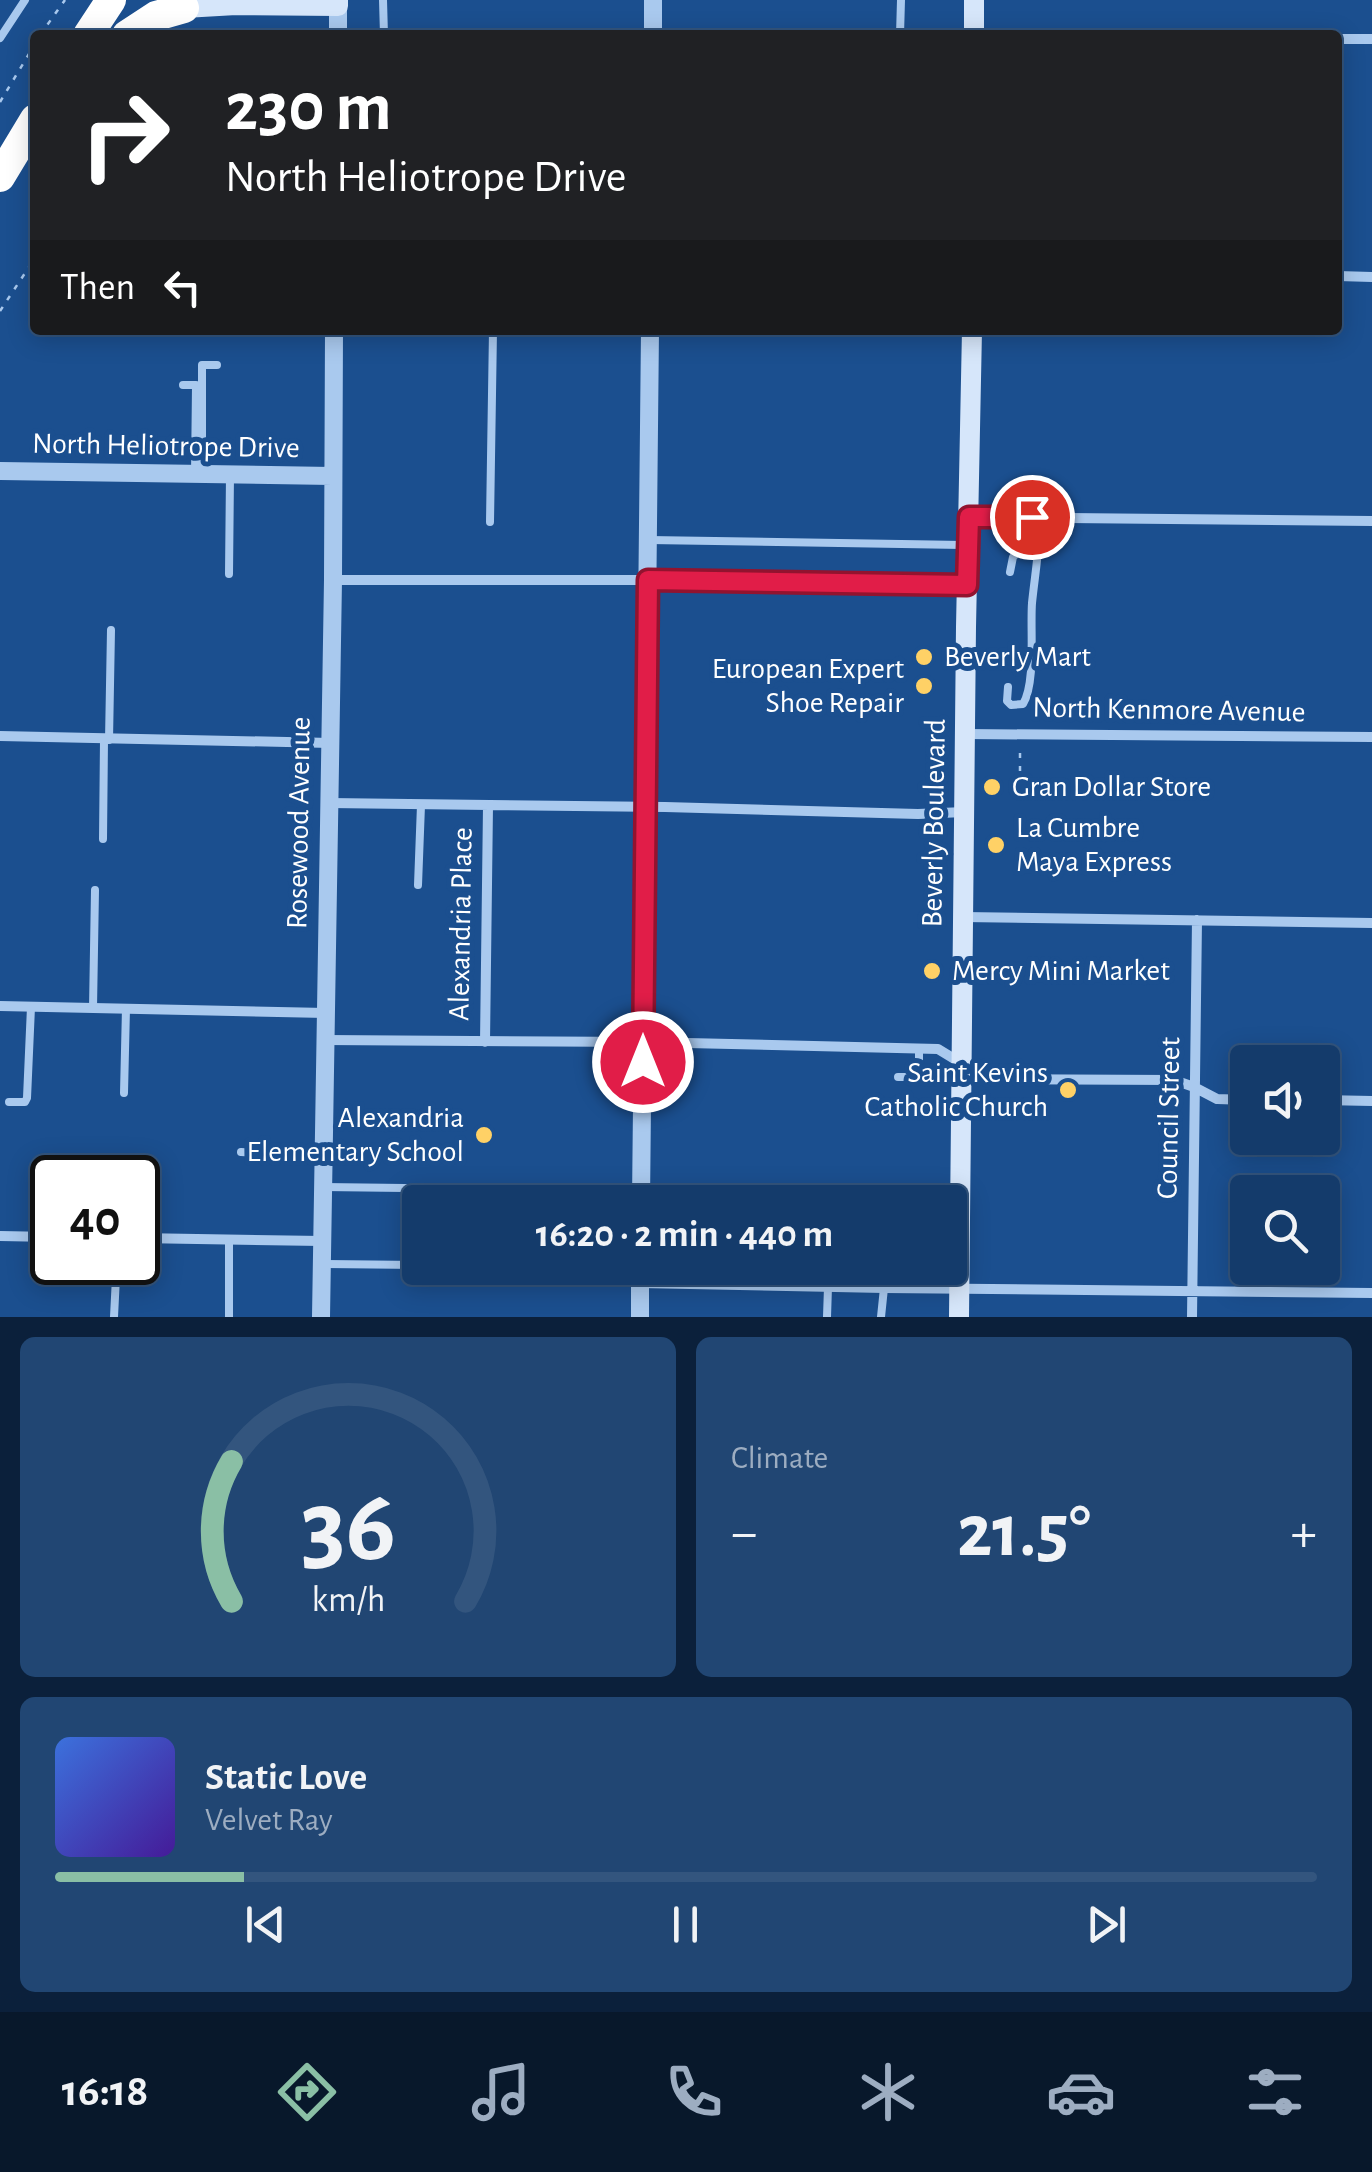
<!DOCTYPE html>
<html lang="en">
<head>
<meta charset="utf-8">
<style>
	body { margin:0; font-family:"Alegreya Sans",sans-serif; background:#214673; color:#f1f3f6; height:100vh; display:flex; flex-direction:column; font-size:38px; white-space:nowrap }
	* { box-sizing:border-box; margin:0 }
	p { font-size:32px; color:#9dadc1 }
	.icon { flex:none; width:55px; height:55px; fill:none; stroke:currentColor; stroke-width:2; stroke-linecap:round; stroke-linejoin:round }
	.map { position:relative; height:1317px; overflow:hidden }
	.details { display:flex; flex-direction:column; gap:20px; padding:20px; background:#0b203b; flex:1 }
	.details>* { flex:none }
	.banner { position:absolute; left:30px; top:30px; width:1312px; height:305px; border-radius:10px; box-shadow:0 5px 25px #0003,0 0 0 2px #33557e; background:#202124; color:#fff; overflow:hidden }
	.fabs { position:absolute; left:1230px; top:1045px; display:grid; gap:20px }
	.fabs a { display:grid; place-items:center; width:110px; height:110px; border-radius:10px; background:#143b6b; box-shadow:0 5px 25px #0003,0 0 0 2px #33557e; font-size:50px }
	.speed { position:absolute; left:30px; top:1155px; display:flex; gap:20px; font-size:50px; font-weight:700; text-align:center }
	.speed>* { display:grid; place-content:center; width:130px; height:130px; border-radius:50%; background:#143b6b; box-shadow:0 5px 25px #0003,0 0 0 2px #33557e; line-height:1 }
	.speed .limit { border:5px solid #111; border-radius:15px; background:#fff; color:#111 }
	.pin { position:absolute; display:grid; place-items:center; width:85px; height:85px; color:#fff; margin:-42px; border:5px solid #fff; border-radius:50%; box-shadow:0 2px 10px #0007 }
	.me { position:absolute; width:110px; margin:-55px; rotate:0deg; stroke-linejoin:round; filter:drop-shadow(0 0 8px #0008) }
	.turn { display:flex; align-items:center; gap:35px; height:210px; padding:0 30px; font-size:45px }
	.turn .icon { width:130px; height:130px; stroke-width:2.5 }
	.turn b { display:block; font-size:70px; line-height:85px }
	.then { display:flex; align-items:center; height:95px; padding:0 30px; background:#0003; gap:20px; font-size:38px }
	.big { font-size:75px; font-weight:700; line-height:1.1 }
	.details .widget { flex:1; display:flex; flex-direction:column; justify-content:center; gap:15px; min-width:0; padding:0 35px; border-radius:15px; background:#214673 }
	.details .dial { align-items:center; gap:0 }
	.dial svg { height:260px; overflow:visible; fill:none; stroke:#33557e; stroke-width:7; stroke-linecap:round; text-anchor:middle }
	.dial text { fill:#f1f3f6; stroke:none }
	.song { display:flex; align-items:center; gap:30px }
	.cover { width:120px; height:120px; border-radius:15px; background:linear-gradient(135deg,hsl(220 70% 55%),hsl(260 70% 35%)) }
	.played { height:10px; border-radius:5px; background:linear-gradient(90deg,#8abfa5 15%,#33557e 15%) }
	.keys { display:flex; justify-content:space-around; direction:ltr }
	.heat { display:flex; justify-content:space-between; align-items:center; font-size:55px; direction:ltr }
	.details .tiles { flex:1; display:grid; gap:20px; grid-template-columns:1fr 1fr }
	.widget:last-child { grid-column:span 2 }
	.trip { position:absolute; left:402px; top:1185px; width:565px; height:100px; border-radius:10px; background:#143b6b; box-shadow:0 5px 25px #0003,0 0 0 2px #33557e; font-weight:700; line-height:100px; text-align:center }
	.menu { display:flex; height:160px; justify-content:space-around; align-items:center; background:#08182b; color:#9dadc1 }
	.menu .icon { width:70px; height:70px }
	.menu .active { color:#8abfa5 }
	.menu b { font-size:45px; color:#f1f3f6 }
	.map>svg:first-child { display:block }
	.lines { fill:none; stroke-linecap:round; stroke-linejoin:round }
	.path { stroke:#a9c9ee; stroke-width:2.5; stroke-dasharray:5 8; stroke-linecap:butt }
	.service { stroke:#a9c9ee; stroke-width:8 }
	.minor { stroke:#a9c9ee; stroke-width:10 }
	.tertiary { stroke:#a9c9ee; stroke-width:18 }
	.secondary { stroke:#d6e6fa; stroke-width:20 }
	.motorway { stroke:#fff; stroke-width:30 }
	.route-casing { stroke:#92132f; stroke-width:25 }
	.route { stroke:#e11d48; stroke-width:18 }
	.poi-dot { fill:#ffd166; stroke:#1b4f8f; stroke-width:4 }
	.labels { text-anchor:middle; dominant-baseline:central; stroke-width:10; stroke-linejoin:round; paint-order:stroke }
	.street-label { font-size:30px; fill:#fff; stroke:#1b4f8f }
	.poi-label { font-size:30px; fill:#fff; stroke:#1b4f8f; text-anchor:start }
</style>
</head>
<body>
<div class="map">
<svg width="1372" height="1317" viewBox="0 0 1372 1317">
	<rect width="100%" height="100%" fill="#1b4f8f"/>
	<g class="lines">
		<path class="path" d="M 40,35 L 65,0
			M 0,102 L 35,44
			M 0,311 L 35,258
			M 1020,771 L 1020,750"/>
		<path class="service" d="M 383,0 L 384,35
			M 900,35 L 901,0
			M 0,38 L 25,0
			M 183,385 L 196,385 L 195,474
			M 202,475 L 202,365 L 217,365
			M 490,522 L 493,330
			M 649,540 L 963,545
			M 1010,572 L 1013,557 L 1032,538 L 1032,517
			M 229,574 L 230,475
			M 1008,687 L 1007,701 L 1011,705 L 1023,704 C 1036,683 1030,629 1032,603 C 1035,574 1040,546 1040,517
			M 109,740 L 111,630
			M 103,839 L 104,740
			M 418,885 L 421,805
			M 93,1008 L 95,890
			M 919,1048 L 919,1077
			M 898,1077 L 930,1077
			M 124,1093 L 126,1008
			M 9,1102 L 25,1102 L 27,1098 L 31,1007
			M 241,1152 L 324,1158
			M 323,1187 L 405,1188
			M 229,1239 L 229,1317
			M 325,1264 L 420,1265
			M 114,1317 L 116,1277
			M 827,1317 L 828,1287
			M 881,1317 L 884,1288"/>
		<path class="minor" d="M 1338,39 L 1372,39
			M 1338,276 L 1372,277
			M 969,517 L 1372,521
			M 333,580 L 649,580 L 966,585
			M 966,734 L 1372,737
			M 0,736 L 331,743
			M 329,803 L 665,807 L 918,814 L 964,812
			M 963,917 L 1372,923
			M 0,1006 L 326,1013
			M 325,1040 L 643,1042 L 938,1049 L 984,1077 L 992,1079 L 1174,1080 L 1194,1087 L 1217,1099 L 1248,1100
			M 485,1042 L 488,806
			M 1322,1100 L 1372,1101
			M 0,1236 L 52,1237
			M 138,1238 L 322,1241
			M 640,1283 L 884,1288 L 1372,1293
			M 1192,1317 L 1197,920"/>
		<path class="tertiary" d="M 653,0 L 653,35
			M 338,35 L 338,6
			M 0,471 L 332,476
			M 641,1202 L 650,330
			M 321,1317 L 333,580 L 334,330
			M 640,1317 L 640,1268"/>
		<path class="secondary" d="M 184,8 L 236,5 L 338,6 L 338,0
			M 974,35 L 974,0
			M 959,1317 L 966,627 L 972,330"/>
		<path class="motorway" d="M 88,35 L 111,0
			M 127,35 L 156,16 L 184,8
			M 0,177 L 35,119"/>
	</g>
	<g class="lines">
		<defs>
			<path id="route" d="M 643,1062 L 648,580 L 967,585 L 969,517 L 1032,517"/>
		</defs>
		<use href="#route" class="route-casing"/>
		<use href="#route" class="route"/>
	</g>
	<g class="poi-dot">
		<circle cx="924" cy="657" r="10"/>
		<circle cx="924" cy="686" r="10"/>
		<circle cx="992" cy="787" r="10"/>
		<circle cx="996" cy="845" r="10"/>
		<circle cx="932" cy="971" r="10"/>
		<circle cx="1068" cy="1090" r="10"/>
		<circle cx="484" cy="1135" r="10"/>
	</g>
	<g class="labels">
		<g class="street-label">
			<text transform="translate(166 446) rotate(1)">North Heliotrope Drive</text>
			<text transform="translate(1169 710) rotate(1)">North Kenmore Avenue</text>
			<text transform="translate(299 823) rotate(-89)">Rosewood Avenue</text>
			<text transform="translate(934 823) rotate(-89)">Beverly Boulevard</text>
			<text transform="translate(461 924) rotate(-89)">Alexandria Place</text>
			<text transform="translate(1169 1118) rotate(-89)">Council Street</text>
		</g>
		<g class="poi-label">
			<text x="944" y="657">Beverly Mart</text>
			<text x="904" y="669" text-anchor="end">European Expert<tspan x="904" dy="34">Shoe Repair</tspan></text>
			<text x="1012" y="787">Gran Dollar Store</text>
			<text x="1016" y="828">La Cumbre<tspan x="1016" dy="34">Maya Express</tspan></text>
			<text x="952" y="971">Mercy Mini Market</text>
			<text x="1048" y="1073" text-anchor="end">Saint Kevins<tspan x="1048" dy="34">Catholic Church</tspan></text>
			<text x="464" y="1118" text-anchor="end">Alexandria<tspan x="464" dy="34">Elementary School</tspan></text>
		</g>
	</g>
</svg>
<div class="fabs">
<a><svg class="icon" aria-label="sound" viewBox="0 0 24 24"><path d="M4 9h4l5-4v14l-5-4H4zM17 9q2 3 0 6"/></svg></a>
<a><svg class="icon" aria-label="search" viewBox="0 0 24 24"><circle cx="10" cy="10" r="6"/><path d="M15 15l6 6"/></svg></a>
</div>
<div class="speed"><div class="limit">40</div></div>
<div class="pin" style="left:1032px;top:517px;background:#d93025"><svg class="icon" aria-label="arrive" viewBox="0 0 24 24"><path d="M6 21V4h12l-3 4 3 4H6"/></svg></div>
<svg class="me" style="left:643px;top:1062px" viewBox="-20 -20 40 40"><circle r="17" fill="#e11d48" stroke="#fff" stroke-width="3"/><path d="M0-11L8 9 0 5-8 9z" fill="#fff"/></svg>
<div class="trip">16:20 · 2 min · 440 m</div>
<div class="banner">
<div class="turn"><svg class="icon" aria-label="right" viewBox="0 0 24 24"><path d="M7 20v-9h11M14 6l5 5-5 5"/></svg><div><b>230 m</b>North Heliotrope Drive</div></div>
<div class="then">Then<svg class="icon" aria-label="left" viewBox="0 0 24 24"><path d="M17 20v-9H6M10 6l-5 5 5 5"/></svg></div>
</div>
</div>
<section class="details">
<div class="tiles">
<div class="widget dial"><svg viewBox="0 0 100 80">
<path d="M14 69A42 42 0 1 1 86 69"/>
<path d="M14 69A42 42 0 0 1 14 26" stroke="#8abfa5"/>
<text x="50" y="56" font-size="32" font-weight="700">36</text>
<text x="50" y="72" font-size="11">km/h</text>
</svg></div>
<div class="widget"><p>Climate</p>
<div class="heat"><a>−</a><b class="big">21.5°</b><a>+</a></div>
</div>
<div class="widget">
<div class="song"><i class="cover"></i><div><b>Static Love</b><p>Velvet Ray</p></div></div>
<div class="played"></div>
<div class="keys"><svg class="icon" aria-label="previous" viewBox="0 0 24 24"><path d="M18 5L8 12l10 7zM5 5v14"/></svg><svg class="icon" aria-label="pause" viewBox="0 0 24 24"><path d="M8 5v14M16 5v14"/></svg><svg class="icon" aria-label="next" viewBox="0 0 24 24"><path d="M6 5l10 7-10 7zM19 5v14"/></svg></div>
</div>
</div>
</section>
<nav class="menu">
<b>16:18</b>
<svg class="icon active" aria-label="directions" viewBox="0 0 24 24"><path d="M12 3l9 9-9 9-9-9zM9 14v-3h6M13 9l2 2-2 2"/></svg>
<svg class="icon" aria-label="music" viewBox="0 0 24 24"><path d="M9 18V5l10-2v13"/><circle cx="6" cy="18" r="3"/><circle cx="16" cy="16" r="3"/></svg>
<svg class="icon" aria-label="phone" viewBox="0 0 24 24"><path d="M5 4h4l2 5-3 2q2 4 5 5l2-3 5 2v4C11 20 4 13 5 4z"/></svg>
<svg class="icon" aria-label="climate" viewBox="0 0 24 24"><path d="M12 3v18M4 7l16 10M4 17L20 7"/></svg>
<svg class="icon" aria-label="car" viewBox="0 0 24 24"><path d="M5 17H2v-5l4-1 3-4h7l3 4 3 1v5h-3M9 17h6M6 11h13"/><circle cx="7" cy="17" r="2"/><circle cx="17" cy="17" r="2"/></svg>
<svg class="icon" aria-label="filters" viewBox="0 0 24 24"><path d="M4 7h16M4 17h16"/><circle cx="9" cy="7" r="2"/><circle cx="15" cy="17" r="2"/></svg>
</nav>
</body>
</html>
